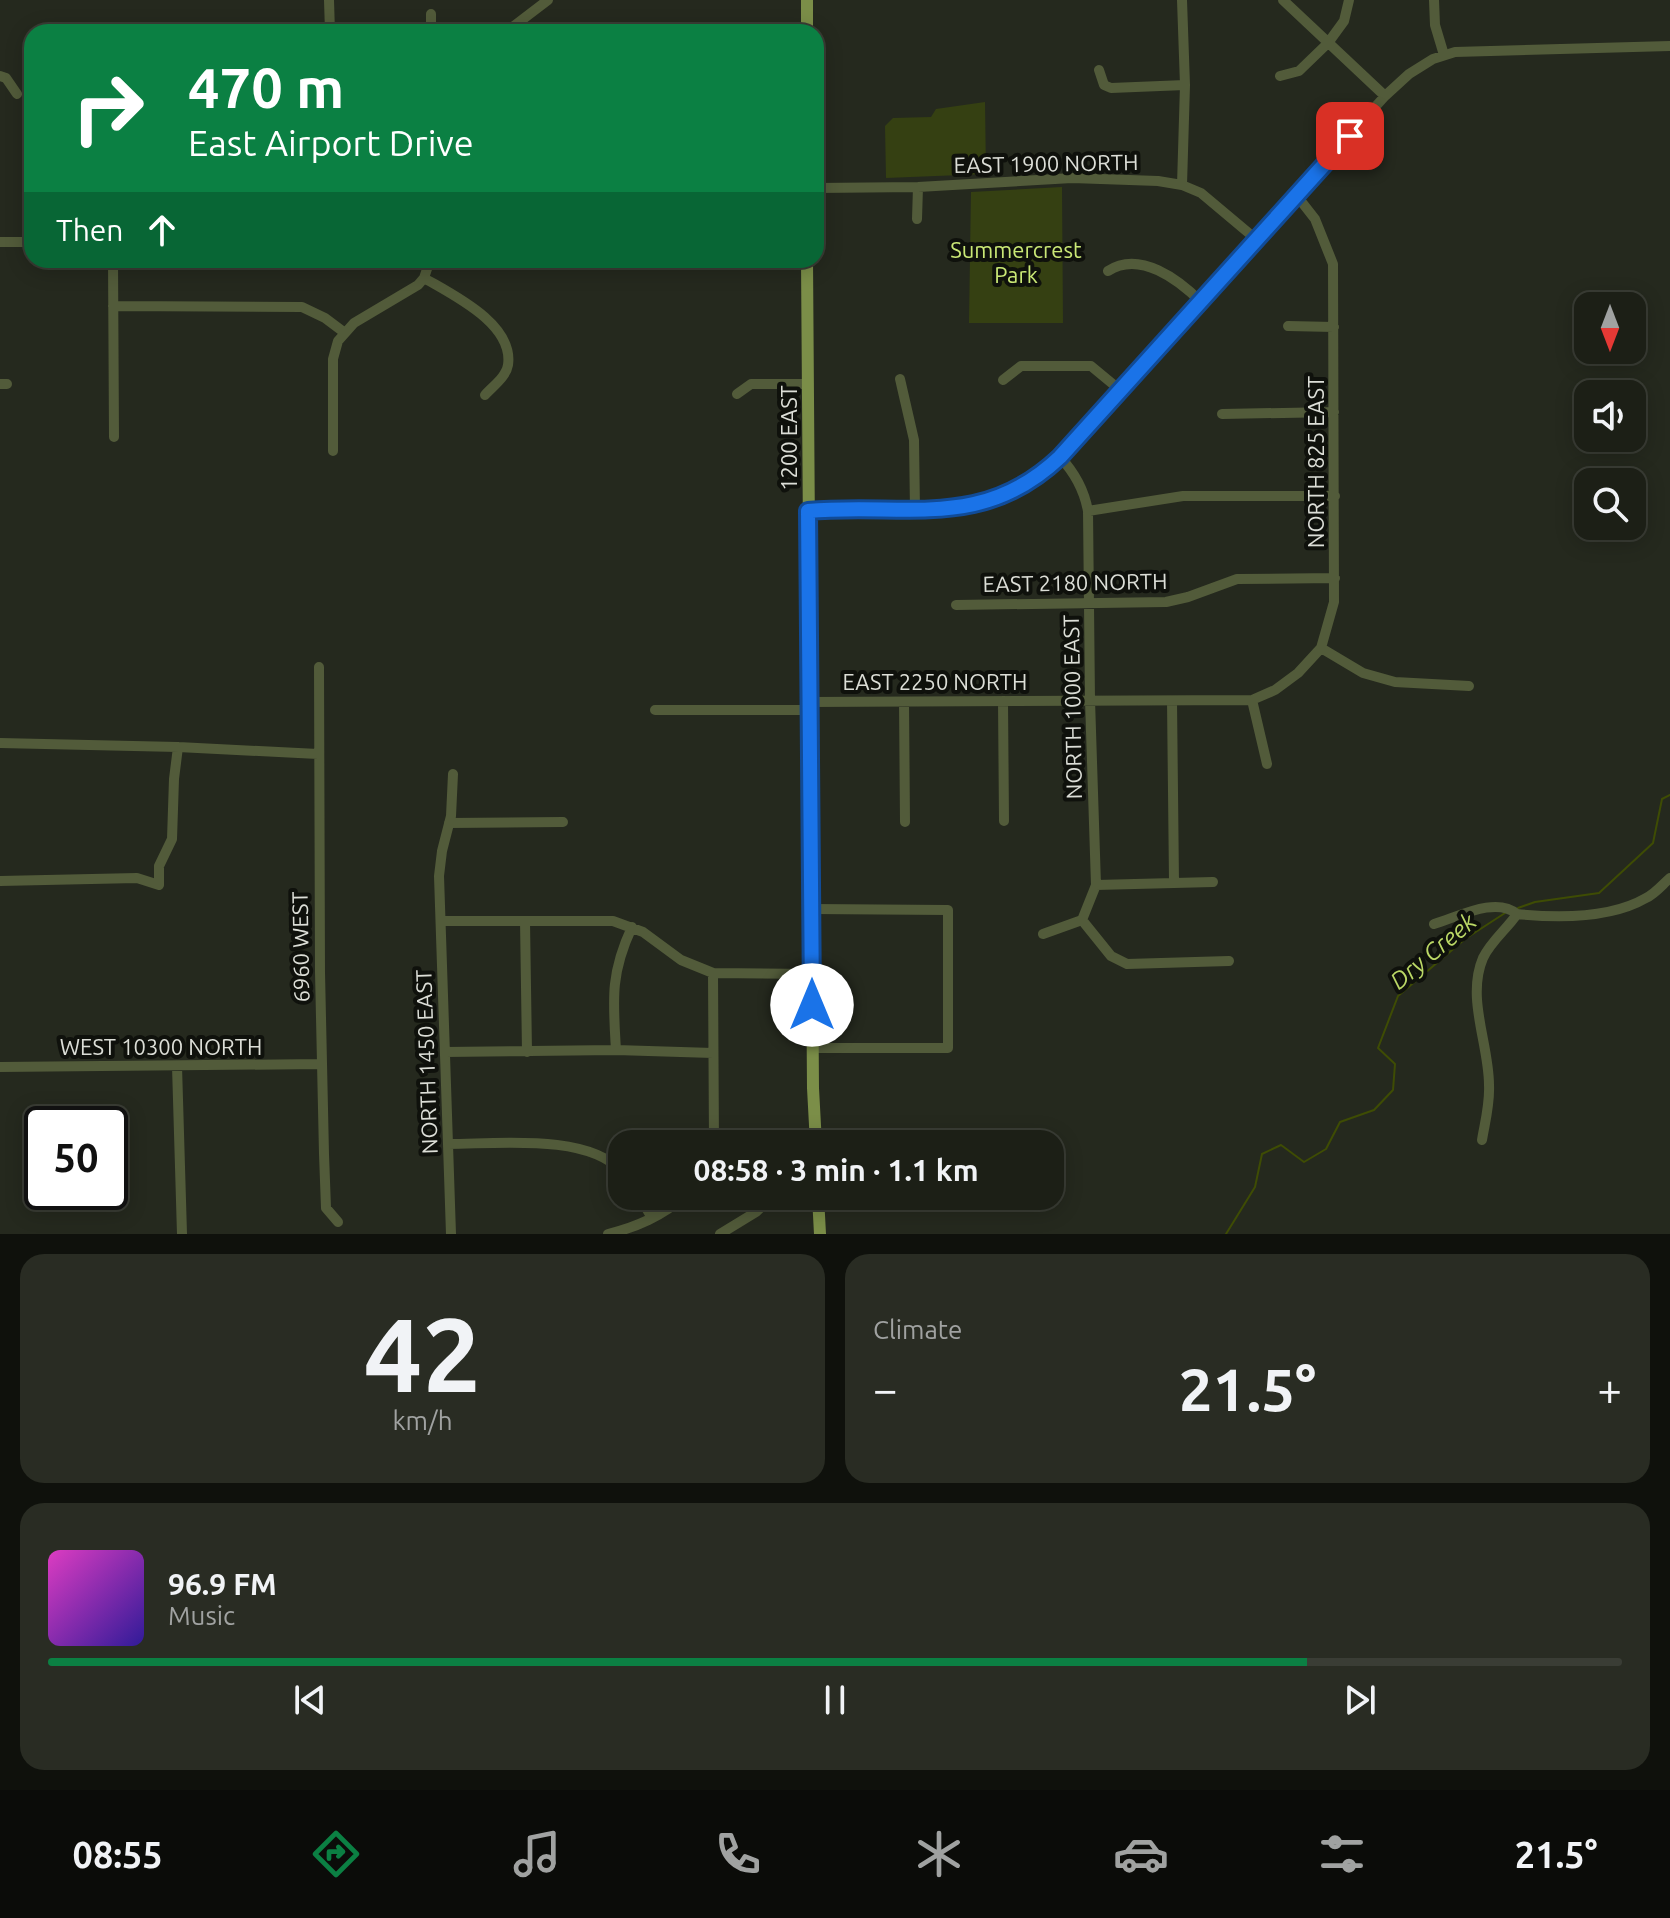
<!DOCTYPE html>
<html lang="en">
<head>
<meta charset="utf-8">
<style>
	body { margin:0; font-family:Ubuntu,sans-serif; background:#292c23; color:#f1f3f6; height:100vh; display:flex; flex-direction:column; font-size:30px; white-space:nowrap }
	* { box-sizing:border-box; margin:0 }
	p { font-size:26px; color:#a0a2a1 }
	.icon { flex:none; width:44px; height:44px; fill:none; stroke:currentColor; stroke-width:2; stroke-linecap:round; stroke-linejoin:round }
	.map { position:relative; height:1234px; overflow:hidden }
	.sheet { display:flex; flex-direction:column; gap:20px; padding:20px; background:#0f110c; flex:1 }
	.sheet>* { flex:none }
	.top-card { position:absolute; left:24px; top:24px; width:800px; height:244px; border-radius:24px; box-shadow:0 4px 20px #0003,0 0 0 2px #3a3d35; background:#0b8043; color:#fff; overflow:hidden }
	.needle { width:52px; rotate:180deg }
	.buttons { position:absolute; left:1574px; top:292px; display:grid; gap:16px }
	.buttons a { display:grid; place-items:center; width:72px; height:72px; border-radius:16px; background:#1c1f16; box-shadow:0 4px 20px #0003,0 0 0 2px #3a3d35; font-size:40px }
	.speed { position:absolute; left:24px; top:1106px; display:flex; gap:16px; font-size:40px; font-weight:700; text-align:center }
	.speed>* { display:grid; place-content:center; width:104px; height:104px; border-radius:50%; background:#1c1f16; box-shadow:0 4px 20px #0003,0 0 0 2px #3a3d35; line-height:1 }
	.speed .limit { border:4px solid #111; border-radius:12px; background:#fff; color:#111 }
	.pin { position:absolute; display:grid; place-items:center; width:68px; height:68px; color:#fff; margin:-34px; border-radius:16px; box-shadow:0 4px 12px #0006 }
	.me { position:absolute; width:88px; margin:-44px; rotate:0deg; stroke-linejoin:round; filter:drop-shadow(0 0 6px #0008) }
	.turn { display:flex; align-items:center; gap:28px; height:168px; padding:0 32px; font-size:36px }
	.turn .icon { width:104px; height:104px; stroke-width:2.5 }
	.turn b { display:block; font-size:56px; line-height:68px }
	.then { display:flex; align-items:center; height:76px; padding:0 32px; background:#0003; gap:16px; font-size:30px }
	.big { font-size:60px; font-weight:700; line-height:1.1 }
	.sheet .card { flex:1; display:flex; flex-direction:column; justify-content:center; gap:12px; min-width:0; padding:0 28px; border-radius:24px; background:#292c23 }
	.sheet .dial { align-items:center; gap:0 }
	.dial b { font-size:104px; line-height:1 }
	.song { display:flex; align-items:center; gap:24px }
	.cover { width:96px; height:96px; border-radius:12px; background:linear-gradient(135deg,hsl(310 70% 55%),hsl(250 70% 35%)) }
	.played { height:8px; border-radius:4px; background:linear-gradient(90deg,#0b8043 80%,#3a3d35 80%) }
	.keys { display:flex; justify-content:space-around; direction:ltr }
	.heat { display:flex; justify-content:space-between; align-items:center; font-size:44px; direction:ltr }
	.sheet .tiles { flex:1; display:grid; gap:20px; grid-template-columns:1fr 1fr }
	.card:last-child { grid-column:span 2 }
	.trip { position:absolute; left:608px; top:1130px; width:456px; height:80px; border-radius:24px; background:#1c1f16; box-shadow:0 4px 20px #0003,0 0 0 2px #3a3d35; font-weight:700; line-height:80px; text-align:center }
	.tab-bar { display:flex; height:128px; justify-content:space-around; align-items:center; background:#0b0c09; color:#a0a2a1 }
	.tab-bar .icon { width:56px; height:56px }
	.tab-bar .current { color:#0b8043 }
	.tab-bar b { font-size:36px; color:#f1f3f6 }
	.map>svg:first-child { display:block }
	.green { fill:#354012 }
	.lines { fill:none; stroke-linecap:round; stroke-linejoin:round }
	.stream { stroke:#3e4c04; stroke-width:2 }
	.minor { stroke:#525b3a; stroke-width:10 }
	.major { stroke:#7b8e48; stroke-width:12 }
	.route-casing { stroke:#114b97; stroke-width:20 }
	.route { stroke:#1a73e8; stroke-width:14 }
	.labels { text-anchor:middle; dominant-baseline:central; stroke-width:8; stroke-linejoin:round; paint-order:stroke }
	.street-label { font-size:22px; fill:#dcded7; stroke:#0f110c }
	.park-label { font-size:22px; fill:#cae876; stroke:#0f110c }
	.water-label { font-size:24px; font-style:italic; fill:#bbd866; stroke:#0f110c }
</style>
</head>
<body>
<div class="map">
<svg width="1670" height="1234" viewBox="0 0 1670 1234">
	<rect width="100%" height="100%" fill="#25291e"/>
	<path class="green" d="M 985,102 L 986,174 L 886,178 L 885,126 L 893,118 L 931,117 L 936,109 Z
		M 1062,187 L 1063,323 L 969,323 L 971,192 Z"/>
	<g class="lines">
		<path class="stream" d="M 1518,908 L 1535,902 L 1599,893 L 1653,843 L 1662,799 L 1670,795
			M 1226,1234 L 1255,1187 L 1262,1154 L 1281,1145 L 1304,1162 L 1326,1149 L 1340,1122 L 1374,1110 L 1393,1090 L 1395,1064 L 1378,1048 L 1398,996 L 1465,939 L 1505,913"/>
		<path class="minor" d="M 329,0 L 330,32
			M 1182,0 L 1185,85 L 1182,185
			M 1283,0 L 1385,96
			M 1434,0 L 1435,25 L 1444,55
			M 431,14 L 431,32
			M 506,32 L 548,0
			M 1099,70 L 1104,85 L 1111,88 L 1185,85
			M 0,76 L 6,78 L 17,94
			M 1280,76 L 1299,71 L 1328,43 L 1344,21 L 1349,0
			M 816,188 L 918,187 L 1072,178 L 1158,181 L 1182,185 L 1201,193 L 1257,240
			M 917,219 L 918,187
			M 0,242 L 32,242
			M 113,260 L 114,437
			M 1108,271 C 1140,250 1179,280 1201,302
			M 424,278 C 453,295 514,324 508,365 C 506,377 493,386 485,395
			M 113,306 L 302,307 L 325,318 L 345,333
			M 1288,326 L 1334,327
			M 900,379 L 914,440 L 915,510
			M 1003,380 L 1021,366 L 1091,366 L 1120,390
			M 0,384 L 7,384
			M 737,394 L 751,384 L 807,384
			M 1222,414 L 1334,412
			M 333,451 L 333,359 L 338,341 L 354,323 L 418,285 L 424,278 L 430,260
			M 808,511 C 905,503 980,532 1060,457 L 1385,96 L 1409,74 L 1433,59 L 1455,52 L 1670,46
			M 1088,511 L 1183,496 L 1335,496
			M 956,605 L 1166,602 L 1188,597 L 1237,579 L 1335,578
			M 1321,648 L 1363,673 L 1395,682 L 1469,686
			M 319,667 L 320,972 L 324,1154 L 326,1208 L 338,1222
			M 1252,700 L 1267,764
			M 1003,701 L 1004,821
			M 1172,701 L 1174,882
			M 810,702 L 1252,700 L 1275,690 L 1298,673 L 1321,648 L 1334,602 L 1333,264 L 1315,219 L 1297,196
			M 904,702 L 905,822
			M 655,710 L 810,710
			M 0,743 L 178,747 L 318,754
			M 449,823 L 563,822
			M 0,881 L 137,878 L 159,885 L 159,866 L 172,839 L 174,779 L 178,747
			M 1096,885 L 1213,882
			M 812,909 L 948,910 L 948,1048 L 813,1048
			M 1082,920 L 1111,956 L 1127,964 L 1229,961
			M 441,921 L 613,921 L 643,932 L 681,960 L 713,973 L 812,974
			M 525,921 L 527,1052
			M 1434,924 C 1458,917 1496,896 1517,914
			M 1043,934 L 1082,920 L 1096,885 L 1090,700 L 1088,511 C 1084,489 1075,473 1060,457
			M 713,973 L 714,1144
			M 616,1050 C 613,1000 610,974 632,927
			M 445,1052 L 616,1050 L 713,1053
			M 177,1066 L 182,1234
			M 0,1067 L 322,1064
			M 1482,1140 C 1485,1122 1490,1104 1489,1085 C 1489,1044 1466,998 1483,958 C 1491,941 1507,929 1517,914 C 1557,918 1610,919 1646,898 C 1655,894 1662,885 1670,878
			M 449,1144 C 496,1144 589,1133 622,1172
			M 639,1196 L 652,1218
			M 451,1234 L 439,876 L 442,851 L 451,816 L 453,774
			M 608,1234 C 634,1228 665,1215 684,1196
			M 720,1234 L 756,1212 L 773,1196"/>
		<path class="major" d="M 807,0 L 807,32
			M 807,260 L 813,1088 L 816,1144
			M 818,1196 L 820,1234"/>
	</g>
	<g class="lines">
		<defs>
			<path id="route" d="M 812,1005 L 808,511 C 904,502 981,532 1060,457 L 1350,136"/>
		</defs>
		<use href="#route" class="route-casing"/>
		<use href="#route" class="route"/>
	</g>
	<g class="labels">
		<g class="street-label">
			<text transform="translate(1046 163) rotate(-1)">EAST 1900 NORTH</text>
			<text transform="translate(788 438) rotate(-90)">1200 EAST</text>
			<text transform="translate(1315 462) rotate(-90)">NORTH 825 EAST</text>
			<text transform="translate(1075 582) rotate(-1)">EAST 2180 NORTH</text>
			<text x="935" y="681">EAST 2250 NORTH</text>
			<text transform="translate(1072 707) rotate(-91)">NORTH 1000 EAST</text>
			<text transform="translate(300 947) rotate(-91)">6960 WEST</text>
			<text x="161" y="1046">WEST 10300 NORTH</text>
			<text transform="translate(426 1062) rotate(-92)">NORTH 1450 EAST</text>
		</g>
		<g class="park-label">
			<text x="1016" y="249">Summercrest<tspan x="1016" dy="25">Park</tspan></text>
		</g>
		<g class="water-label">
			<text transform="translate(1433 951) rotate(-40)">Dry Creek</text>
		</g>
	</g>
</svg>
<div class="buttons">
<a><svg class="needle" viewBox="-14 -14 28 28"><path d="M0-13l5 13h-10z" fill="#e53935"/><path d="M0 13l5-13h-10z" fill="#a0a2a1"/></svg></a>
<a><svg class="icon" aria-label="sound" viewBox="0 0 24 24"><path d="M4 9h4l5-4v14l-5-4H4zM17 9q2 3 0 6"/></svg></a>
<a><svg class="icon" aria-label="search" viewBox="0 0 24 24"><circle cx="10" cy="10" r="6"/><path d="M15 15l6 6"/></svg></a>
</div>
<div class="speed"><div class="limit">50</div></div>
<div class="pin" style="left:1350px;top:136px;background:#d93025"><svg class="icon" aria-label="arrive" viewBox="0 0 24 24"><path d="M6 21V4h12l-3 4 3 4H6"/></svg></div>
<svg class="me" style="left:812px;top:1005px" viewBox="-20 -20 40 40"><circle r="19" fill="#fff"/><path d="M0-13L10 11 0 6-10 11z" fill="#1a73e8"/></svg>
<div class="trip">08:58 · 3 min · 1.1 km</div>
<div class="top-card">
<div class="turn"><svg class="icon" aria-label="right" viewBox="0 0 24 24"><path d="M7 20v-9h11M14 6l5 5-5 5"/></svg><div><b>470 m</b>East Airport Drive</div></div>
<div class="then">Then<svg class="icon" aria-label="ahead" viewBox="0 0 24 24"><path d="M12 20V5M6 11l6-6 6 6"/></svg></div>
</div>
</div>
<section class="sheet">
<div class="tiles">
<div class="card dial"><b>42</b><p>km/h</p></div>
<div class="card"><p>Climate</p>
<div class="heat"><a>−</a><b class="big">21.5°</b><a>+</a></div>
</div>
<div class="card">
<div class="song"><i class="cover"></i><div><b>96.9 FM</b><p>Music</p></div></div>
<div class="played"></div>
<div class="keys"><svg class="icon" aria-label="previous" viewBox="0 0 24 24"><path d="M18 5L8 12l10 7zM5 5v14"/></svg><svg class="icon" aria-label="pause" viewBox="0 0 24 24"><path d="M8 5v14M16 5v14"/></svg><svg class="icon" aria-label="next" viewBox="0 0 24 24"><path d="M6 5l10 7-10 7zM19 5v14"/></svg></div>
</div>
</div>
</section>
<nav class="tab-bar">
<b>08:55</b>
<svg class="icon current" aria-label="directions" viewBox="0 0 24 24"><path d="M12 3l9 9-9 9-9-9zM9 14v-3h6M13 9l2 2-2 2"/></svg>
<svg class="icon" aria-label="music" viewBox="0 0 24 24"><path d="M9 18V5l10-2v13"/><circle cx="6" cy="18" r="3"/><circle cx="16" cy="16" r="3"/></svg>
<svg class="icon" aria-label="phone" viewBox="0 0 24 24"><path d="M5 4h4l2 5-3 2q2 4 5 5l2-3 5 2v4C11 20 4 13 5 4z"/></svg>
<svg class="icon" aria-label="climate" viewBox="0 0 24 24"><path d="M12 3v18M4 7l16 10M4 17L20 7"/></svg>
<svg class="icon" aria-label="car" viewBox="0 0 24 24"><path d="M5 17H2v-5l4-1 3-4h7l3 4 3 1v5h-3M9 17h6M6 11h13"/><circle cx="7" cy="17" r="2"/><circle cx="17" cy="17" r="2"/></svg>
<svg class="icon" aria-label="filters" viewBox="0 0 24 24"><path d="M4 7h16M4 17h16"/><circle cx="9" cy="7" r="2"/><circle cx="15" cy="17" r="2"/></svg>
<b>21.5°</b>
</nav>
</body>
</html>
